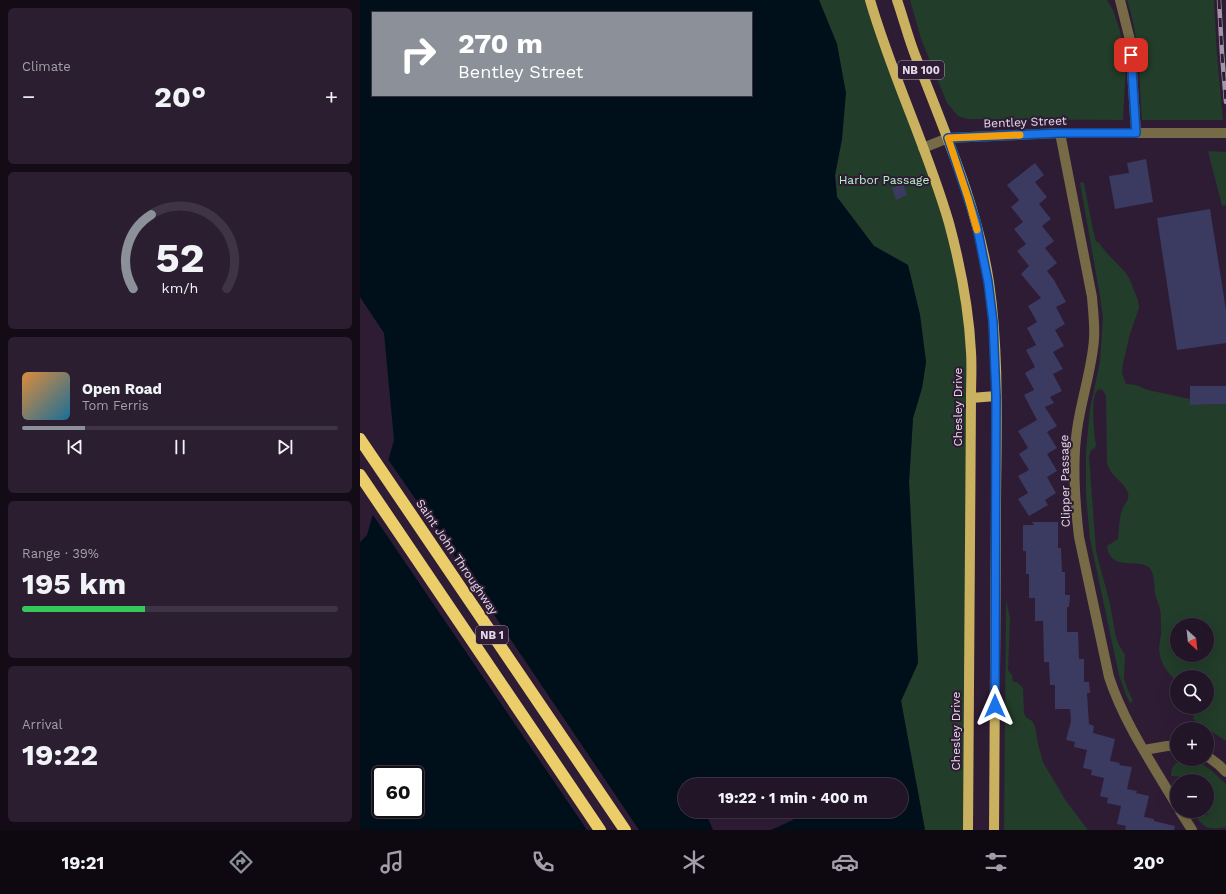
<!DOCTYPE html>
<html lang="en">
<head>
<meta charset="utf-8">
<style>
	body { margin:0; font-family:"Work Sans",sans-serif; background:#2a1e30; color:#f1f3f6; height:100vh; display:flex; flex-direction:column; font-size:15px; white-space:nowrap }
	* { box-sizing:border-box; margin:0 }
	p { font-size:13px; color:#a29fa8 }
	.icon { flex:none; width:22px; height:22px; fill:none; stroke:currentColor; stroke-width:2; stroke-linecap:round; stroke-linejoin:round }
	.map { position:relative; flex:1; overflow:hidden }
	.drawer { display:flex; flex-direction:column; gap:8px; padding:8px; background:#130c16; width:360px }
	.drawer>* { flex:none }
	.top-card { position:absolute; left:12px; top:12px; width:380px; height:84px; border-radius:0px; box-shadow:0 4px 16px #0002,0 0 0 1px #3f3445; background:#8c9099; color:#fff; overflow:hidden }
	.needle { width:26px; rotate:153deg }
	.buttons { position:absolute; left:810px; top:618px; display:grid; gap:8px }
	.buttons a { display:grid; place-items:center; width:44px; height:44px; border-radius:50%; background:#221528; box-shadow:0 4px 16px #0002,0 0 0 1px #3f3445; font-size:20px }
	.speed { position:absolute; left:12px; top:766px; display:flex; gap:8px; font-size:20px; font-weight:700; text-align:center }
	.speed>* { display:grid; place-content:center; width:52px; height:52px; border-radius:50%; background:#221528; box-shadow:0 4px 16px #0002,0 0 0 1px #3f3445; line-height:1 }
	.speed .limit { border:2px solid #111; border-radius:6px; background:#fff; color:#111 }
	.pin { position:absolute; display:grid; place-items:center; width:34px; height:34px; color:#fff; margin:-17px; border-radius:8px; box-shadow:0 2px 6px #0006 }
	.me { position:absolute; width:44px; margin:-22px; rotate:0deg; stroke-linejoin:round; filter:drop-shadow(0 0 3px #0008) }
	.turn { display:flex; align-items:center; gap:14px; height:84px; padding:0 20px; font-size:18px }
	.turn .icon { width:52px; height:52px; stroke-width:2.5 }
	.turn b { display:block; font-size:28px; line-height:34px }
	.big { font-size:30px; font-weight:700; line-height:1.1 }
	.drawer .widget { flex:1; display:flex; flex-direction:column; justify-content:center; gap:6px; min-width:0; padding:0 14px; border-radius:6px; background:#2a1e30 }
	.drawer .dial { align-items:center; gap:0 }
	.dial svg { height:104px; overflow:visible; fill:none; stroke:#3f3445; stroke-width:7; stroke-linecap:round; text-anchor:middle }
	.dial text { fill:#f1f3f6; stroke:none }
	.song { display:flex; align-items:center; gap:12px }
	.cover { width:48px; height:48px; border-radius:6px; background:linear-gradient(135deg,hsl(30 70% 55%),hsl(200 70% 35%)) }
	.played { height:4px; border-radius:2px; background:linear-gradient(90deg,#8c9099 20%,#3f3445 20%) }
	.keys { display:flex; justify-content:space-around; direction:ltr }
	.heat { display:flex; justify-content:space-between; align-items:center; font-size:22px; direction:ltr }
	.charge { height:6px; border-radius:3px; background:linear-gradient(90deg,#34c759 39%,#3f3445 0) }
	.trip { position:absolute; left:318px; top:778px; width:230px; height:40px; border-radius:20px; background:#221528; box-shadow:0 4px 16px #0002,0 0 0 1px #3f3445; font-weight:700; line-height:40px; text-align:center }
	.tabs { display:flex; height:64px; justify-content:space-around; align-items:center; background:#0e0810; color:#a29fa8 }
	.tabs .icon { width:28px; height:28px }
	.tabs .current { color:#8c9099 }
	.tabs b { font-size:18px; color:#f1f3f6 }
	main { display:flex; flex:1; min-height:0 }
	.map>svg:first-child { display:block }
	.green { fill:#223d29; fill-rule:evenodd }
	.water { fill:#00101b; fill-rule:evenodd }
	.pier { fill:#2e1c35 }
	.building { fill:#3b3a60 }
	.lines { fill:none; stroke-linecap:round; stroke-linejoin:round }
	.minor { stroke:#766b46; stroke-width:10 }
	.major { stroke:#cab160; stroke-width:10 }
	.highway { stroke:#ebcd6a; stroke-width:12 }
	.rail-casing { stroke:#a395a8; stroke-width:4.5 }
	.rail { stroke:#2e1c35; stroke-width:3; stroke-dasharray:9; stroke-linecap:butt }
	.route-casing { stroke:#114b97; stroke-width:10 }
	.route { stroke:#1a73e8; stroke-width:7 }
	.slow { stroke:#f59e0b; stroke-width:7 }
	.labels { text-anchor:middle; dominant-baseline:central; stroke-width:4; stroke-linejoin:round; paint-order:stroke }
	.shield { fill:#2e1c35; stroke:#afa1b4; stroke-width:1 }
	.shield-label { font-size:11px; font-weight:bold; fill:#e6daea }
	.street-label { font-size:12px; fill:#e6daea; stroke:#2e1c35 }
	.park-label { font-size:12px; fill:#b6f6c5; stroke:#2e1c35 }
</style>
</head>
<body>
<main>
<section class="drawer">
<div class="widget"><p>Climate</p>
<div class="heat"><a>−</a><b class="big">20°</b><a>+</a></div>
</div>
<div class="widget dial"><svg viewBox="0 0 100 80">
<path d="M14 69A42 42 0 1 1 86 69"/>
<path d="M14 69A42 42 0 0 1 28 12" stroke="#8c9099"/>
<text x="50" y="56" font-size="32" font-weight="700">52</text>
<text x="50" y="72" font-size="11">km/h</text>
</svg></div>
<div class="widget">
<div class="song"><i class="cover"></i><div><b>Open Road</b><p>Tom Ferris</p></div></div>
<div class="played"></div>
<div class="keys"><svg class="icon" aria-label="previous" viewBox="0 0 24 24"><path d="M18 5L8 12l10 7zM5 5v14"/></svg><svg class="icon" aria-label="pause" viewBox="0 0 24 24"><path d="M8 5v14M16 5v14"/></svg><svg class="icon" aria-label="next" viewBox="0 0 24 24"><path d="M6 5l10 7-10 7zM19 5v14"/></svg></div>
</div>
<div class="widget"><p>Range · 39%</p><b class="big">195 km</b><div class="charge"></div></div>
<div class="widget"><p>Arrival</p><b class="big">19:22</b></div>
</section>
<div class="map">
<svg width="866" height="830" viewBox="0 0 866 830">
	<rect width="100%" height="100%" fill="#2e1c35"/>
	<path class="green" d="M 459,0 L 510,0 L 589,223 L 611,351 L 608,830 L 565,830 L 541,701 L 558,663 L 549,482 L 553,418 L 562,388 L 566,362 L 560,315 L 548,265 L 514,246 L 477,197 L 475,175 L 482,139 L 477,44 Z
		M 550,0 L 747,0 L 753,10 L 760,31 L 766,62 L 763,120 L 608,119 L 598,116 L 587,103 L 561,39 Z
		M 767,0 L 854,0 L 857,55 L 863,120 L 782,120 C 779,80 780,38 767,0 Z
		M 848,151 L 866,152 L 866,205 L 862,206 Z
		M 722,182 L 724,183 L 733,230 L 736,242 L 738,242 L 745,251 L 765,272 L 769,278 L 778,300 L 779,308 L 770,334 L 763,363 L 762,373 L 766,384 L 776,385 L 788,390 L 830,399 L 830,405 L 866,404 L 866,741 L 834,720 L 831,707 L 847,707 L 847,677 L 817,677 L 817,681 C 807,673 800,663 799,649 C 799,642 802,635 801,628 C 801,622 801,615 800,609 C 799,604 796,599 795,594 C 794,587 795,577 791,570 C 784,556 750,574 747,546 L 758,539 C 759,530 759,519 762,510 C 764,504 770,500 768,493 C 764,480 750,478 747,462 L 746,396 L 742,389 C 739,390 738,389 736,392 C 731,401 734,435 736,445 L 735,448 L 731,450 L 729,456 L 736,551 L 750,604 L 756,637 L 758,643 L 765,655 L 764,679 L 767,688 L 773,701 L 770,703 L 766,695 L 759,675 L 730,539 L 726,496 L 726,451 L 730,409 L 740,361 L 743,318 L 740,296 L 720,183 ZM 817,625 L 847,625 L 847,655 L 817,655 Z
		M 646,600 L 650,618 L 648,670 L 652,675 L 653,682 L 657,682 L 663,688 L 664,713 L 666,717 L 672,721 L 675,726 L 678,744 L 683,762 L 706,801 L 728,830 L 644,830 Z
		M 829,759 C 844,762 856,774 866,784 L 866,827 C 852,830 843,829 836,816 L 848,815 L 846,811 L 847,811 L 847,781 L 829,781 L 826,777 L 811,776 C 811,764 819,759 829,759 Z"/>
	<path class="water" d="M 0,0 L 459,0 L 477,44 L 486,93 L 482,139 L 475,175 L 477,197 L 514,246 L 548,265 L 560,315 L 566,362 L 562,388 L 553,418 L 549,482 L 558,663 L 541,701 L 565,830 L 0,830 L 0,542 L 7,535 L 34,440 L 24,333 L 0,297 ZM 13,13 L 391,13 L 391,95 L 13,95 ZM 21,775 L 55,775 L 55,809 L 21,809 ZM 325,785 L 541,785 L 541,811 L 325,811 Z"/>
	<path class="pier" d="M 27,458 L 81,536 L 279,830 L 227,830 L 11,512 Z
		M 358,811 L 429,811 L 433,820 L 411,830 L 353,830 L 347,816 Z"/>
	<path class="building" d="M 786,159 L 793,202 L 755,209 L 749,176 L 769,173 L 767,163 Z
		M 675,163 L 684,175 L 675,182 L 687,197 L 679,204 L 691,219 L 682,226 L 694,241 L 685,248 L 697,263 L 687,271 L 694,280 L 706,302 L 696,307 L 705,324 L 695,330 L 704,346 L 693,352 L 703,369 L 693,374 L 702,391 L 690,397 L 694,403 L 685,407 L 697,426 L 687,432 L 697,448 L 687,454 L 697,471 L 687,477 L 696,493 L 685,500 L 688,505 L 669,516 L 658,499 L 668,493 L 658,476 L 669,470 L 659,454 L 668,448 L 658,431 L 677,420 L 664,395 L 674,390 L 665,373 L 675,367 L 666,350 L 676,345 L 667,328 L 677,322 L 668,306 L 681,298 L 661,274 L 669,266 L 657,251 L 666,244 L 654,229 L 663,222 L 651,207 L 659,200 L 647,185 Z
		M 543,184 L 547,195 L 536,200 L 532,188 Z
		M 850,209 L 866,310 L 866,343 L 817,350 L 797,218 Z
		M 830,386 L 866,386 L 866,404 L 830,405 Z
		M 672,522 L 698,522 L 698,548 L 701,548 L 702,572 L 705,572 L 705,595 L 710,595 L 709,607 L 707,607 L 707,632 L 718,632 L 719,659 L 724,659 L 724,682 L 729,682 L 730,693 L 727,693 L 729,724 L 734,726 L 733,733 L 755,739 L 750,761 L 760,763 L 759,765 L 772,767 L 767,789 L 777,791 L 776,793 L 789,796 L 784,817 L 794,819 L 794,821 L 815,826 L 814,830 L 765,830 L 766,826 L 757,824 L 761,806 L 747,803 L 748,798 L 740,796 L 744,778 L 731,775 L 732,770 L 723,768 L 727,750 L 714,747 L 715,742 L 706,740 L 711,721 L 710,709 L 695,709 L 695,685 L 690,685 L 689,662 L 684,662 L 683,621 L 675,621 L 675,598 L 669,598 L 669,574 L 666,574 L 666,551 L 663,551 L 663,525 L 674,525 Z"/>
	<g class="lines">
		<path class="minor" d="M 760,0 L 770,40 L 776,133
			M 700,133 L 732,297 C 733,311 735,325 734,339 C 732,369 721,400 717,430 C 712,463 715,503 719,537 L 749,677 C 764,723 793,765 817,806
			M 563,148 L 588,138 L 700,133 L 866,133
			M 784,750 L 807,746 L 817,746
			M 847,756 L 859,765 L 866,772
			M 820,811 L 832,830"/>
		<path class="major" d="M 510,0 C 532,76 567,147 589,223 C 600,264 609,310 611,352 C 612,367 611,382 611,398 L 608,830
			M 537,0 C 544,20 549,41 557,60 C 585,133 617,205 629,282 C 640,358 636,435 636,511 C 635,618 635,724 634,830
			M 611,398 L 636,396"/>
		<path class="highway" d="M 0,439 L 265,830
			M 0,475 L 240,830"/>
		<defs>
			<path id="rail" d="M 859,0 L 862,54 L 866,102"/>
		</defs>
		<use href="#rail" class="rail-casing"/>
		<use href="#rail" class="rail"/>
	</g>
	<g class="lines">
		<defs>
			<path id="route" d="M 635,706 L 636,396 L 633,322 L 628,282 L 616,222 L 588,138 L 700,133 L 776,133 L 771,55"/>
		</defs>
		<use href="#route" class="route-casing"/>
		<use href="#route" class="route"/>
		<path class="slow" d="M 617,230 L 608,198 L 588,138 L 660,135"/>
	</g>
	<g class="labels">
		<g class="shield">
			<rect x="538" y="61" width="46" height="18" rx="3"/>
			<rect x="116" y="626" width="32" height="18" rx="3"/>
		</g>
		<g class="shield-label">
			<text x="561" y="70">NB 100</text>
			<text x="132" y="635">NB 1</text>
		</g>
		<g class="street-label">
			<text transform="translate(665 122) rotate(-2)">Bentley Street</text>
			<text transform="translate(598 407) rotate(-90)">Chesley Drive</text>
			<text transform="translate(705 481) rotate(-91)">Clipper Passage</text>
			<text transform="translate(97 557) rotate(56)">Saint John Throughway</text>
			<text transform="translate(596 731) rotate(-90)">Chesley Drive</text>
		</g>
		<g class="park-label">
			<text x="524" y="180">Harbor Passage</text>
		</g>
	</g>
</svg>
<div class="buttons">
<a><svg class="needle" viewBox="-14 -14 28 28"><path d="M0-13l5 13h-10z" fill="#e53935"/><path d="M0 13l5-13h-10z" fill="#a29fa8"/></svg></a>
<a><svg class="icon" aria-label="search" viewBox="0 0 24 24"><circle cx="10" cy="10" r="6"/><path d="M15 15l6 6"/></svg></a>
<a>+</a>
<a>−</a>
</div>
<div class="speed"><div class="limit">60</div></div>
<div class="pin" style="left:771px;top:55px;background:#d93025"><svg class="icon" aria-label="arrive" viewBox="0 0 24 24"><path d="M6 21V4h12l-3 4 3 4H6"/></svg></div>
<svg class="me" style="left:635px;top:706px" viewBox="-20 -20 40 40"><path d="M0-17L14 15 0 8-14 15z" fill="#1a73e8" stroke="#fff" stroke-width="4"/></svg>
<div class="trip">19:22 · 1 min · 400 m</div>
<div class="top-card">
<div class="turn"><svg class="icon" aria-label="right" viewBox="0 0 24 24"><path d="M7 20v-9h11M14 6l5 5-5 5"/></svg><div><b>270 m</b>Bentley Street</div></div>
</div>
</div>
</main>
<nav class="tabs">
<b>19:21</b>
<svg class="icon current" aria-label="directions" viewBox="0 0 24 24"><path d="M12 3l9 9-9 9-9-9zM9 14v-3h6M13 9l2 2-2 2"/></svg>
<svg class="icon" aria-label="music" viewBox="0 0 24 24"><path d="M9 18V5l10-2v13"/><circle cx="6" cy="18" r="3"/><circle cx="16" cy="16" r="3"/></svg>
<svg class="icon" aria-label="phone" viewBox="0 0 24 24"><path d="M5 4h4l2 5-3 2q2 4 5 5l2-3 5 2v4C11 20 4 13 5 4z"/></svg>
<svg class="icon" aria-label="climate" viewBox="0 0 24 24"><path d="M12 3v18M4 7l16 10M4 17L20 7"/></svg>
<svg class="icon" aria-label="car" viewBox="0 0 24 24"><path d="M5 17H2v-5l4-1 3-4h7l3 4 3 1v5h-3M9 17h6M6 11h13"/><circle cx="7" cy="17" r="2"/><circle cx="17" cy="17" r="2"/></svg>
<svg class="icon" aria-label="filters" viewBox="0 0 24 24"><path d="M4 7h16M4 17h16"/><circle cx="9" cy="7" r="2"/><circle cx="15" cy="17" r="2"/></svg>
<b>20°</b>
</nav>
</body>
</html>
